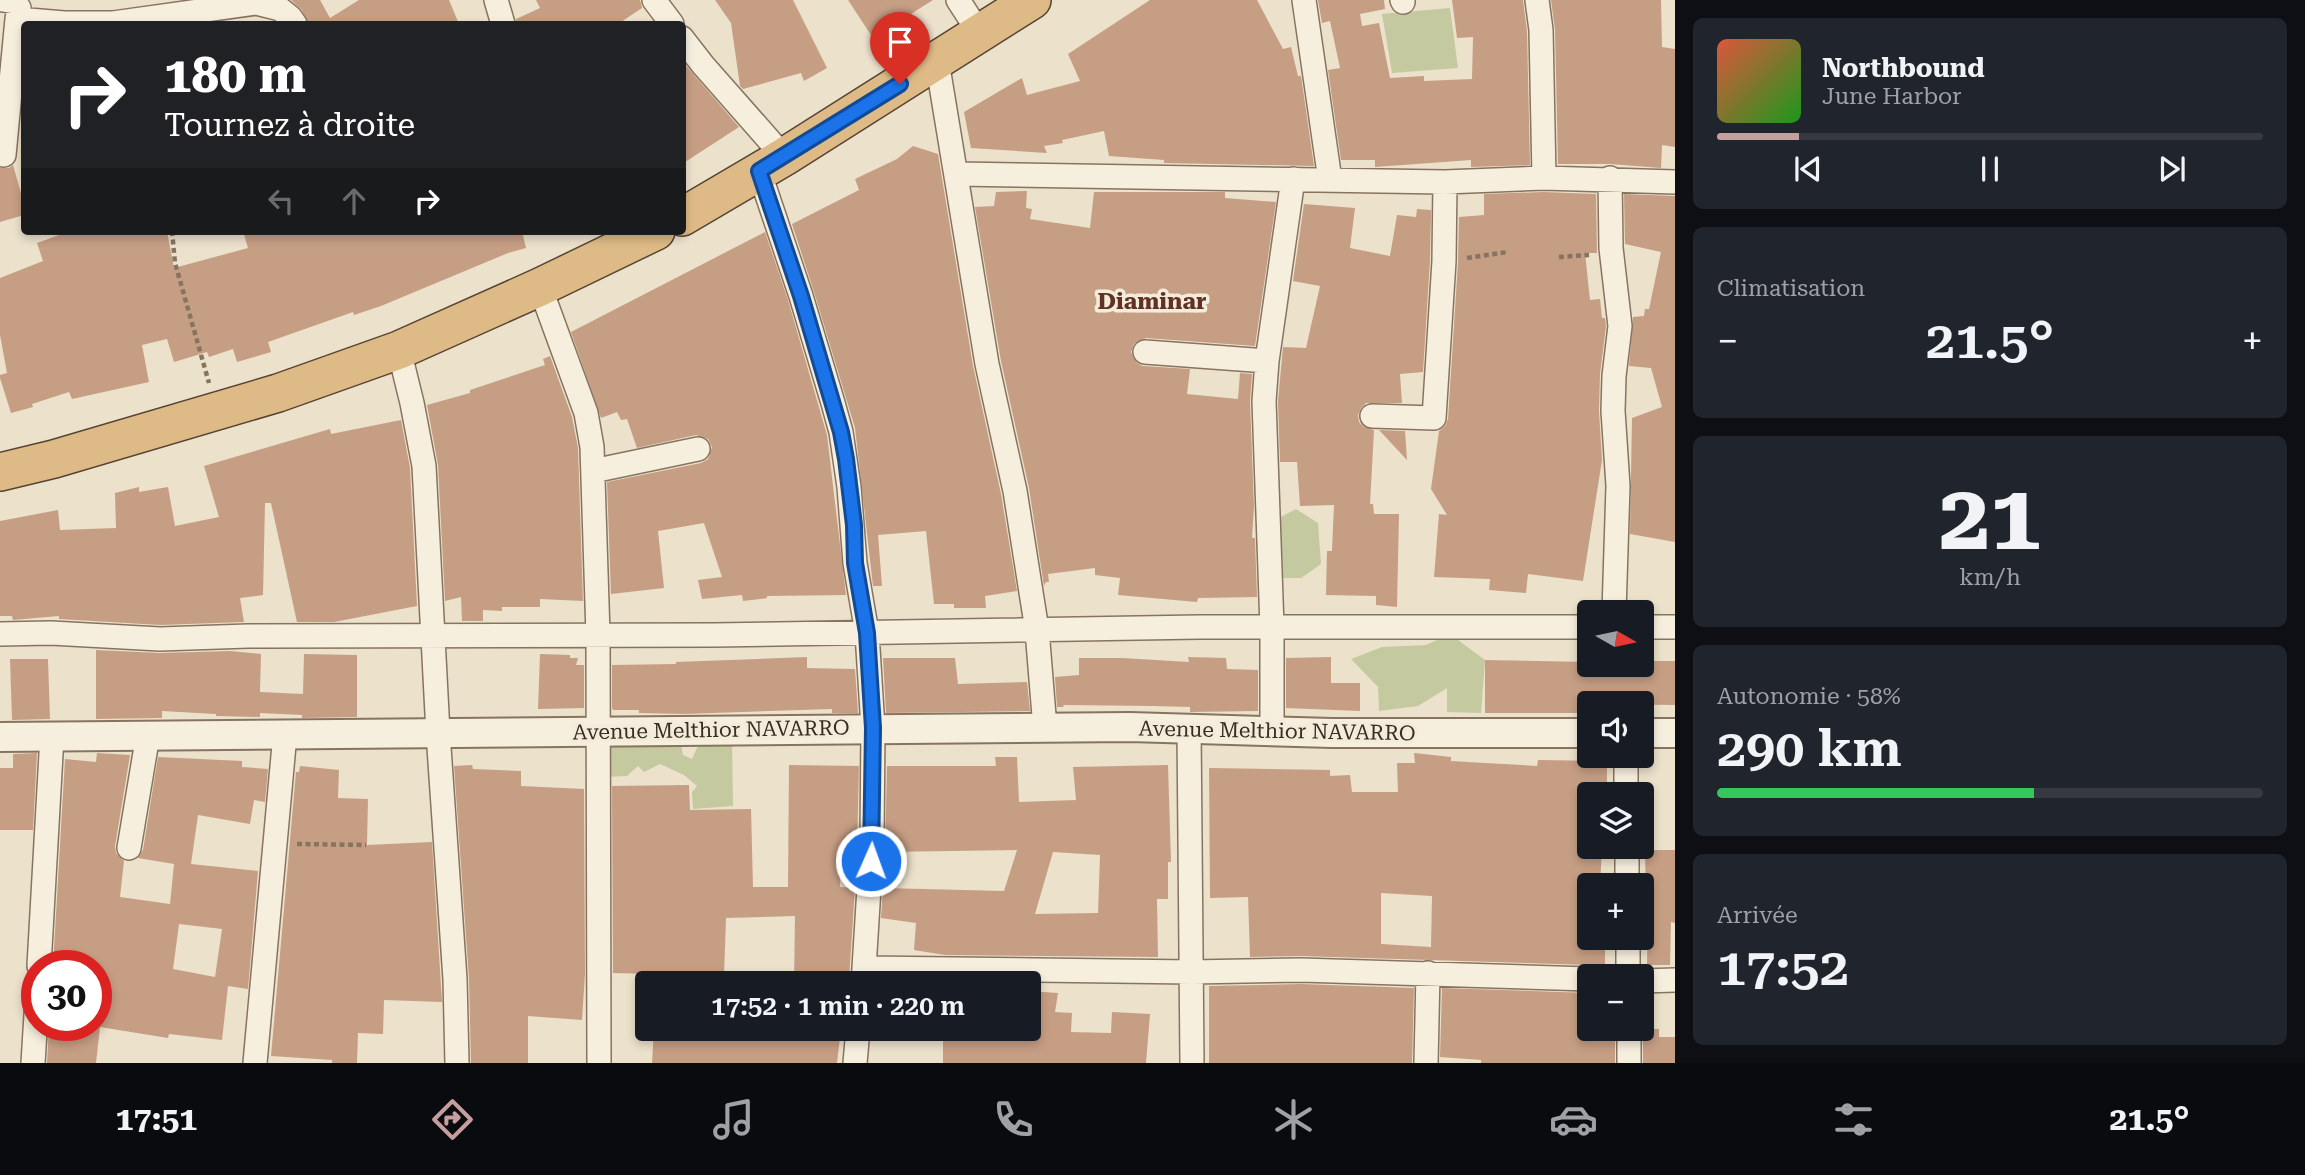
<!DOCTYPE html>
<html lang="fr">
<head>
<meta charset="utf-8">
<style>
	body { margin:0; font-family:"Roboto Serif",serif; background:#20242c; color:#f1f3f6; height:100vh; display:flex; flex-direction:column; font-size:26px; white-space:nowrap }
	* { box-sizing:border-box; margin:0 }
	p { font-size:23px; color:#9ea1a6 }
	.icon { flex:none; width:38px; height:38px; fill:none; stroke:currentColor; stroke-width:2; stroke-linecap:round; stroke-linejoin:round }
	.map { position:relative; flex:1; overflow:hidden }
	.details { display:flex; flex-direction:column; gap:18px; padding:18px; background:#0d0f14; width:630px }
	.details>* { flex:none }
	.banner { position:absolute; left:21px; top:21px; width:665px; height:214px; border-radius:7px; box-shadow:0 4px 10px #0003; background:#202124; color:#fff; overflow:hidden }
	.needle { width:46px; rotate:99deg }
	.tools { position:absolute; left:1577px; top:600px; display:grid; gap:14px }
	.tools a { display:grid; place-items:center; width:77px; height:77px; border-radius:7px; background:#171b24; box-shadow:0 4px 10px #0003; font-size:35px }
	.speed { position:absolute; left:21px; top:950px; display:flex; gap:14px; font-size:35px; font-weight:700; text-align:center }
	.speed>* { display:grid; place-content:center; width:91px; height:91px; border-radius:50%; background:#171b24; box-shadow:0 4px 10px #0003; line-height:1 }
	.speed .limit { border:10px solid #d22; background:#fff; color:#111 }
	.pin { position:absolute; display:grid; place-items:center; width:60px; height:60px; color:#fff; margin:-72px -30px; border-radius:50% 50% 50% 0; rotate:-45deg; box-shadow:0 0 7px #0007 }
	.pin .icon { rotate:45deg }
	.me { position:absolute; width:77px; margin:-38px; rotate:2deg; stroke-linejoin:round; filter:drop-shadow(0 0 5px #0008) }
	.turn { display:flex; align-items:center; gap:24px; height:147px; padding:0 28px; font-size:32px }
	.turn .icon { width:91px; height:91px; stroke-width:2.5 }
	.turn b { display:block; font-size:49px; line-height:60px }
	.lanes { display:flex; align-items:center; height:66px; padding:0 28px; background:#0003; justify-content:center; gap:35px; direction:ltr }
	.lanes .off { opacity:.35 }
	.big { font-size:52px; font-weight:600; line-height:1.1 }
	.details .widget { flex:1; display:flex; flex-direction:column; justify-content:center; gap:10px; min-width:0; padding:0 24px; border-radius:10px; background:#20242c }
	.details .dial { align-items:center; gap:0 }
	.dial b { font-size:91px; line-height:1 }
	.song { display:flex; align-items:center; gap:21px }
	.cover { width:84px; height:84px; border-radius:10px; background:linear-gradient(135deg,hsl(10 70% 55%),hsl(120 70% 35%)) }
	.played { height:7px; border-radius:4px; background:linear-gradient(90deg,#c69ea0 15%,#363941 15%) }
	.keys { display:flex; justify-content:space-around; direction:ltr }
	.heat { display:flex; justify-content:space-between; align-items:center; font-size:38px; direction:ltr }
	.charge { height:10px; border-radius:5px; background:linear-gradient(90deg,#34c759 58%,#363941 0) }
	.trip { position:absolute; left:635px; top:971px; width:406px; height:70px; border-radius:7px; background:#171b24; box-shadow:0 4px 10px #0003; font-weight:600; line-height:70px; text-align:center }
	.menu { display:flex; height:112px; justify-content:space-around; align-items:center; background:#090b0e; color:#9ea1a6 }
	.menu .icon { width:49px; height:49px }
	.menu .selected { color:#c69ea0 }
	.menu b { font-size:32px; color:#f1f3f6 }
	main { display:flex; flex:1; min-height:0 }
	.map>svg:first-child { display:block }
	.green { fill:#c5c99f }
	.building { fill:#c69e84; fill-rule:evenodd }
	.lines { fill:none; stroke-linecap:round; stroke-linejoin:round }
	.minor-casing { stroke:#877460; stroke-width:26 }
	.tertiary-casing { stroke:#877460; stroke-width:32 }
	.trunk-casing { stroke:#564334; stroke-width:40 }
	.path { stroke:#877460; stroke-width:4.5; stroke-dasharray:5 3.5; stroke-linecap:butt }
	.minor { stroke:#f7efde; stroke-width:23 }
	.tertiary { stroke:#f7efde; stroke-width:28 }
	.trunk { stroke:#deba86; stroke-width:37 }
	.route-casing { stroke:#114b97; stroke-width:18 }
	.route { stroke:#1a73e8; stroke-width:12 }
	.labels { text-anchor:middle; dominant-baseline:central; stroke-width:7; stroke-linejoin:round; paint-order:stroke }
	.street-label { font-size:21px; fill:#392d22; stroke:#f4ecda }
	.neighbourhood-label { font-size:23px; font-weight:bold; fill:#623125; stroke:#f4ecda }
</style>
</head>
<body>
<main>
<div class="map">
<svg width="1675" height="1063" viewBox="0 0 1675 1063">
	<rect width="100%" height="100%" fill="#ece1cb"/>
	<path class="green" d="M 1450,8 L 1458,68 L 1392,73 L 1382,14 Z
		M 1296,509 L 1318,523 L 1321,564 L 1301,578 L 1270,578 L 1273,521 Z
		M 1450,634 L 1485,660 L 1481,713 L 1447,712 L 1447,688 L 1418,706 L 1379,711 L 1378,687 L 1351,659 L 1382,647 L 1426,645 Z
		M 679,734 L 683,755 L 692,759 L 703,735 L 732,736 L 733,806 L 693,809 L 692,792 L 697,786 L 684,775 L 660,764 L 644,772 L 638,766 L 627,776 L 605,777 L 604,744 Z"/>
	<path class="building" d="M 291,0 L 320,0 L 330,18 L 359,0 L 449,0 L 459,24 L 309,24 L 301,9 Z
		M 536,0 L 640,0 L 642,8 L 618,24 L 517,24 L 516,19 L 540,8 Z
		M 715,0 L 793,0 L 827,68 L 804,81 L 801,73 L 743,89 L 740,86 L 731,23 Z
		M 848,0 L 933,0 L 873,38 Z
		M 1150,0 L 1257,0 L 1283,49 L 1291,47 L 1298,76 L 1301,76 L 1314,166 L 1164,163 L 1164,160 L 1109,156 L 1104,131 L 1062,140 L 1063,143 L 1044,146 L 1047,153 L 971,148 L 964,112 L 1022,78 L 1027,95 L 1080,81 L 1068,54 Z
		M 1318,0 L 1384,0 L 1385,9 L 1360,14 L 1362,26 L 1379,23 L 1390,78 L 1424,76 L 1424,81 L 1472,79 L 1473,37 L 1457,38 L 1452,0 L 1523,0 L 1527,31 L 1530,165 L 1471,167 L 1471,160 L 1375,167 L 1375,160 L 1341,160 L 1328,70 L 1340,68 L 1330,21 L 1322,23 Z
		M 1551,0 L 1661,0 L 1662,47 L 1675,49 L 1675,147 L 1662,145 L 1661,168 L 1610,164 L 1558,164 L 1555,30 Z
		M 682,61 L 739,127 L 682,164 Z
		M 913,146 L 938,154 L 973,366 L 1001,494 L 1017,591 L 985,596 L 986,608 L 954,608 L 954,604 L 934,604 L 926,531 L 878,535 L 882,586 L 873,586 L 855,428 L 814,292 L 792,224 L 859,190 L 855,179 L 897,159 Z
		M 13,165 L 24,204 L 24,215 L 0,222 L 0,168 L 9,168 Z
		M 1027,191 L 1026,208 L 1032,209 L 1030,219 L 1090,228 L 1094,192 L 1225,192 L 1225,198 L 1276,202 L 1255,346 L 1146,338 L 1134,344 L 1131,352 L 1137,363 L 1143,366 L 1190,369 L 1187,394 L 1238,399 L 1240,373 L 1252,374 L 1250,401 L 1254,506 L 1252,538 L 1255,538 L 1257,597 L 1198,598 L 1197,602 L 1118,595 L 1120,578 L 1095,575 L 1095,568 L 1048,574 L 1049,582 L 1046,582 L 1044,586 L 1029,488 L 1001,361 L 975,207 L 994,206 L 996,192 Z
		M 1544,192 L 1596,194 L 1597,253 L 1585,253 L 1590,300 L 1600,299 L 1602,318 L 1605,318 L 1606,326 L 1600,374 L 1599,411 L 1602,460 L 1583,581 L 1528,574 L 1526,593 L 1489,590 L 1490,579 L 1434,577 L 1439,514 L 1447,515 L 1431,489 L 1439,431 L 1445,426 L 1448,419 L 1458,262 L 1459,217 L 1484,215 L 1484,194 Z
		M 1624,194 L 1675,196 L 1675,542 L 1630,534 L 1632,418 L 1662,407 L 1651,368 L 1629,366 L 1633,317 L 1644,316 L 1645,309 L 1649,309 L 1661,252 L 1625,244 Z
		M 1304,204 L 1355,208 L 1350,248 L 1390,256 L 1397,215 L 1416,217 L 1417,209 L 1431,210 L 1430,260 L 1423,372 L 1400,374 L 1402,403 L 1366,403 L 1361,408 L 1358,415 L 1359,422 L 1364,427 L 1374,430 L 1370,504 L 1373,504 L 1374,514 L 1399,514 L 1397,607 L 1376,605 L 1376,596 L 1326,595 L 1327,551 L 1332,551 L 1334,505 L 1300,506 L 1297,462 L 1280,462 L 1278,401 L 1283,347 L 1306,348 L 1320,286 L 1293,281 Z
		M 70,231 L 167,231 L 174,268 L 248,248 L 243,231 L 522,231 L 526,248 L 508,253 L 381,306 L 354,315 L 353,312 L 268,342 L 271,352 L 237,362 L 233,349 L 209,357 L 207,352 L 174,362 L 167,339 L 142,345 L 149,382 L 72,399 L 69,392 L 32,404 L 33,407 L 11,413 L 0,378 L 0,375 L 7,373 L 0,335 L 0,278 L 43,261 L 37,243 Z
		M 765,232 L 788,300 L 827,435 L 846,595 L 767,596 L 767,598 L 743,601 L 742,595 L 702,599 L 698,580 L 722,577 L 704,523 L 658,531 L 664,588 L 611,594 L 607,482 L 701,463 L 708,459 L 712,447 L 708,439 L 696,435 L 637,448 L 627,419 L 621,420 L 617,412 L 601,418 L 571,332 Z
		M 550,356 L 572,417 L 578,448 L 583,601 L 540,599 L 540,607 L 502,607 L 502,611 L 483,610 L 483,621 L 462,621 L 461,597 L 445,601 L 438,465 L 427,405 L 470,393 L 470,390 L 545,365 L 543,359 Z
		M 401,420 L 410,468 L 417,606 L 334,622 L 297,622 L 271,503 L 265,503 L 263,595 L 240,598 L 244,622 L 160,625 L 59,619 L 59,616 L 13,620 L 12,616 L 0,616 L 0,521 L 58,510 L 60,530 L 116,528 L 115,493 L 139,487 L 139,492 L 168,487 L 175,526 L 219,517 L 204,466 L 330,429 L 331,434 Z
		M 1379,430 L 1405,431 L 1407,460 Z
		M 96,650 L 160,653 L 230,651 L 261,654 L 260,692 L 303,694 L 304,654 L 357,655 L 357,717 L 302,718 L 302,715 L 260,713 L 260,717 L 216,716 L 216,714 L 162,711 L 162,718 L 96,719 Z
		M 540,654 L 570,655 L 570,658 L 578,658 L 576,665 L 584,665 L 584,708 L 538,709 Z
		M 807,657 L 807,668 L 855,669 L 858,713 L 832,713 L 832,709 L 684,714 L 639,713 L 639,710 L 613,710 L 612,707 L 612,665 L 676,664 L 676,662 Z
		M 1188,657 L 1226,658 L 1227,669 L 1258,670 L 1258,711 L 1190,712 L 1190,707 L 1153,706 L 1063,705 L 1064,707 L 1057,707 L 1055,677 L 1079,675 L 1079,658 L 1122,658 L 1189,662 Z
		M 1331,657 L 1331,683 L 1360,683 L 1360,711 L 1286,708 L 1286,658 Z
		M 883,658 L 955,658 L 958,684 L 1027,682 L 1030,711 L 886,713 Z
		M 10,659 L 48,659 L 50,719 L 12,720 Z
		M 1485,660 L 1589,662 L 1589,665 L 1642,665 L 1642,661 L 1675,661 L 1675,705 L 1589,704 L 1589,713 L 1485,713 Z
		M 37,753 L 33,830 L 0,830 L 0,768 L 13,768 L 13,754 Z
		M 97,753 L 130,755 L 115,846 L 116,853 L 124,861 L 120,897 L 170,904 L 174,864 L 138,858 L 143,850 L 158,757 L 242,761 L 242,767 L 268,769 L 265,802 L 254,800 L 250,824 L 198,815 L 191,864 L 258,871 L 248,989 L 228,986 L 222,1040 L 169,1034 L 168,1038 L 100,1027 L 96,1063 L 47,1063 L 49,1026 L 96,1026 L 97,966 L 53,966 L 65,759 L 96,762 ZM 179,924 L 222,929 L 215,977 L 173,969 Z
		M 1414,753 L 1451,757 L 1451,761 L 1537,766 L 1538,760 L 1607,761 L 1607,794 L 1589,794 L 1589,847 L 1602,847 L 1600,886 L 1589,886 L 1589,938 L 1605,938 L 1605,970 L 1589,965 L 1301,956 L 1250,957 L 1248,897 L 1210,898 L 1209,768 L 1330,770 L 1330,776 L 1350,775 L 1352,792 L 1398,792 L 1397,763 L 1415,763 ZM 1381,893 L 1432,896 L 1431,947 L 1381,944 Z
		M 995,757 L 1017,757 L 1019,802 L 1076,800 L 1073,767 L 1168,765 L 1171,862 L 1168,862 L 1168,899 L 1157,899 L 1158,957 L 945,955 L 914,950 L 916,923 L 881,918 L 883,888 L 1004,891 L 1017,850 L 885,852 L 887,766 L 996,766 ZM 1053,852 L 1100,855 L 1098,913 L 1035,914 Z
		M 472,765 L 473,769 L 521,771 L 521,786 L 584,789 L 585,974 L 582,1020 L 528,1016 L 528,1063 L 471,1063 L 469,979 L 454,766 Z
		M 789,765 L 859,766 L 857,852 L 841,852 L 840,887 L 855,888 L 849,979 L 842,979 L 842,984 L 794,984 L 795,916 L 726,918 L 724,976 L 613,973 L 612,786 L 689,785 L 690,810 L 751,809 L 753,887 L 788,887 Z
		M 300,766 L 339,770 L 338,798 L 368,799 L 367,845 L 432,842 L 442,1002 L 384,1000 L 383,1034 L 358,1033 L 357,1063 L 332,1063 L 332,1060 L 271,1056 L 296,772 L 299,772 Z
		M 1645,850 L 1675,850 L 1675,923 L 1671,922 L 1670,965 L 1647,965 L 1648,899 L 1646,898 Z
		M 1301,984 L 1414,988 L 1412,1063 L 1209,1063 L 1209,986 Z
		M 1442,988 L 1589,993 L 1589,1029 L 1615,1029 L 1615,1063 L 1481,1063 L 1481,1060 L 1440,1057 Z
		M 1029,991 L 1058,993 L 1055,1012 L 1072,1013 L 1071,1032 L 1111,1033 L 1112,1012 L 1150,1014 L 1146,1063 L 943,1063 L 943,1037 L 958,1037 L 958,1029 L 1029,1029 Z
		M 654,1029 L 841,1029 L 837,1063 L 652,1063 Z
		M 1643,1029 L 1659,1029 L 1659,1037 L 1675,1037 L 1675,1063 L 1643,1063 Z"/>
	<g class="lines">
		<defs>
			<path id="minor" d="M 3,0 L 15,2 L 19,8 L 17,19 L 64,23 L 113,23 L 256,3 L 280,9 L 290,17 L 295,24
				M 496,0 L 503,24
				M 654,0 L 672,24
				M 958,0 L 980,34
				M 1304,0 L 1330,180
				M 1402,0 L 1403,2
				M 1537,0 L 1541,30 L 1544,178
				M 682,38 L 703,65 L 784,157
				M 937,61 L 987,364 L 1015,491 L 1037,630 L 1045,728
				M 4,155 L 17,19
				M 759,171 L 801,296 L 833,403 L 841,432 L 849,487 L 855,563 L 867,633 L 873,728 L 872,840 L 863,984
				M 957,174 L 1445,182 L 1544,178 L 1675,182
				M 1610,178 L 1611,248 L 1620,326 L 1614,376 L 1613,411 L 1618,486 L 1614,612
				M 540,287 L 586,413 L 592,447 L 598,635 L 599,1063
				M 399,350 L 412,403 L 424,466 L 438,733 L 455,979 L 457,1063
				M 1145,352 L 1267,361
				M 1372,416 L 1434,418 L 1444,261 L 1445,182
				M 593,471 L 698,449
				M 1642,627 L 1675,627
				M 0,634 L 51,633 L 160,639 L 248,636 L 714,635 L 1200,627 L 1589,627
				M 1189,728 L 1192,1063
				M 1272,731 L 1272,627 L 1264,401 L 1267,361 L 1293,179
				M 1626,756 L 1626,794
				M 1627,847 L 1627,886
				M 129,848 L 148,735
				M 1628,938 L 1628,976
				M 39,966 L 52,736
				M 865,968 L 1192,972 L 1301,970 L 1589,979
				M 1642,981 L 1675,980
				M 1629,1029 L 1629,1063
				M 33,1063 L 37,999
				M 255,1063 L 285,734
				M 855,1063 L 858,1029
				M 1426,1063 L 1428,973"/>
			<path id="tertiary" d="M 1642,733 L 1675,733
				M 0,737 L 1130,727 L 1332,733 L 1589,733"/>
			<path id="trunk" d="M 682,217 L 784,157 L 1032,0
				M 0,472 L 54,459 L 278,393 L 399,350 L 540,287 L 656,231"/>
		</defs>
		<use href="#minor" class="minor-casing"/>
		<use href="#tertiary" class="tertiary-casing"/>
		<use href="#trunk" class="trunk-casing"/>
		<path class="path" d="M 172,231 L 175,263 L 209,383
			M 1559,257 L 1589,255
			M 1467,258 L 1508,252
			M 297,844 L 366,845
			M 696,978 L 839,981"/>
		<use href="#minor" class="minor"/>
		<use href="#tertiary" class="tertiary"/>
		<use href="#trunk" class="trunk"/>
	</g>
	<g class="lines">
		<defs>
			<path id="route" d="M 871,861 L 873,728 L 867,633 L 855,563 L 854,525 L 846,459 L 841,432 L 801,296 L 759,171 L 900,84"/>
		</defs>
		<use href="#route" class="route-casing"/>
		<use href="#route" class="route"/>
	</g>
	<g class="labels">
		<g class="street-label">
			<text transform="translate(711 730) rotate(-1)">Avenue Melthior NAVARRO</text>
			<text transform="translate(1277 731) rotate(1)">Avenue Melthior NAVARRO</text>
		</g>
		<g class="neighbourhood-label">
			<text x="1152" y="301">Diaminar</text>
		</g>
	</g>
</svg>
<div class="tools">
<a><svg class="needle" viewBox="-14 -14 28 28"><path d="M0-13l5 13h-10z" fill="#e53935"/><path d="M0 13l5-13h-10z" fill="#9ea1a6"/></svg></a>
<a><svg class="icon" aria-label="sound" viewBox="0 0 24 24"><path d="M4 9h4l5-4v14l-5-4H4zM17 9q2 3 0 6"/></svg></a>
<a><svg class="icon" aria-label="layers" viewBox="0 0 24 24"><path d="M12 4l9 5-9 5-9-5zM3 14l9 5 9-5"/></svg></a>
<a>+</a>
<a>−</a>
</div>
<div class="speed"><div class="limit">30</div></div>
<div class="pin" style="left:900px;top:84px;background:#d93025"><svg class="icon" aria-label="arrive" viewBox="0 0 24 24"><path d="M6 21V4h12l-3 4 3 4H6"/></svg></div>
<svg class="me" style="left:871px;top:861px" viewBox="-20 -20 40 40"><circle r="17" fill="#1a73e8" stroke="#fff" stroke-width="3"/><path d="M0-11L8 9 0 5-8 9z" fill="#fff"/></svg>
<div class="trip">17:52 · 1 min · 220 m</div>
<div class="banner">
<div class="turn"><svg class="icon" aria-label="right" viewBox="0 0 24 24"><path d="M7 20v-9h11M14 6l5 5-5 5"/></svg><div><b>180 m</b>Tournez à droite</div></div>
<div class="lanes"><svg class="icon off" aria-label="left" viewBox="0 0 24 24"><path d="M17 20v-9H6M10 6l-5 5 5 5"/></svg><svg class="icon off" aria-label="ahead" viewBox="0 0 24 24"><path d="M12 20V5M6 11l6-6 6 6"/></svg><svg class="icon" aria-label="right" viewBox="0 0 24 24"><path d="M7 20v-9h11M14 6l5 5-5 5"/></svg></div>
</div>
</div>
<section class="details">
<div class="widget">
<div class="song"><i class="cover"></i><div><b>Northbound</b><p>June Harbor</p></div></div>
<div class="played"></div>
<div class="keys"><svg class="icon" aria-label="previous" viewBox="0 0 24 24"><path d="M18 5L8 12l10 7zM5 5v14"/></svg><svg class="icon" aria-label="pause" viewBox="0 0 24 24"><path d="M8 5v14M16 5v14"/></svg><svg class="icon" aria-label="next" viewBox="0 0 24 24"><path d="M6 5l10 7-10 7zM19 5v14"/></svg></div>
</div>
<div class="widget"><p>Climatisation</p>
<div class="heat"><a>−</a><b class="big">21.5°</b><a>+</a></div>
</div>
<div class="widget dial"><b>21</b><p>km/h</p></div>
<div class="widget"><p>Autonomie · 58%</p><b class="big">290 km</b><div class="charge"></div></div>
<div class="widget"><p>Arrivée</p><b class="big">17:52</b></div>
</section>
</main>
<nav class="menu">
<b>17:51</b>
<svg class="icon selected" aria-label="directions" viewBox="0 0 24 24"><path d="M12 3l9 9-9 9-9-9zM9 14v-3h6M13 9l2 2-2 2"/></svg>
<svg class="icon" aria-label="music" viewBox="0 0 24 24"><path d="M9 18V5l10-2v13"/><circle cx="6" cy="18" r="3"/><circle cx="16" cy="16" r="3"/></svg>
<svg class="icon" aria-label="phone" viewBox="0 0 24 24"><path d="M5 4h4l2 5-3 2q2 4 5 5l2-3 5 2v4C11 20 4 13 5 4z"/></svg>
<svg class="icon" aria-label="climate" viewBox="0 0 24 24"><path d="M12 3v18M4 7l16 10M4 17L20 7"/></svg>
<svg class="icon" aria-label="car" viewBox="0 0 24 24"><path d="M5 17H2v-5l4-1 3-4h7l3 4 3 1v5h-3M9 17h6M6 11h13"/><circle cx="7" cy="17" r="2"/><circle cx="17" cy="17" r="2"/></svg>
<svg class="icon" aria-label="filters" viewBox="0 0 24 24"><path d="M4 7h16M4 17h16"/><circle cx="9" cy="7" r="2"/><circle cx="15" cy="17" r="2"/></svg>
<b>21.5°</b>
</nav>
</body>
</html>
